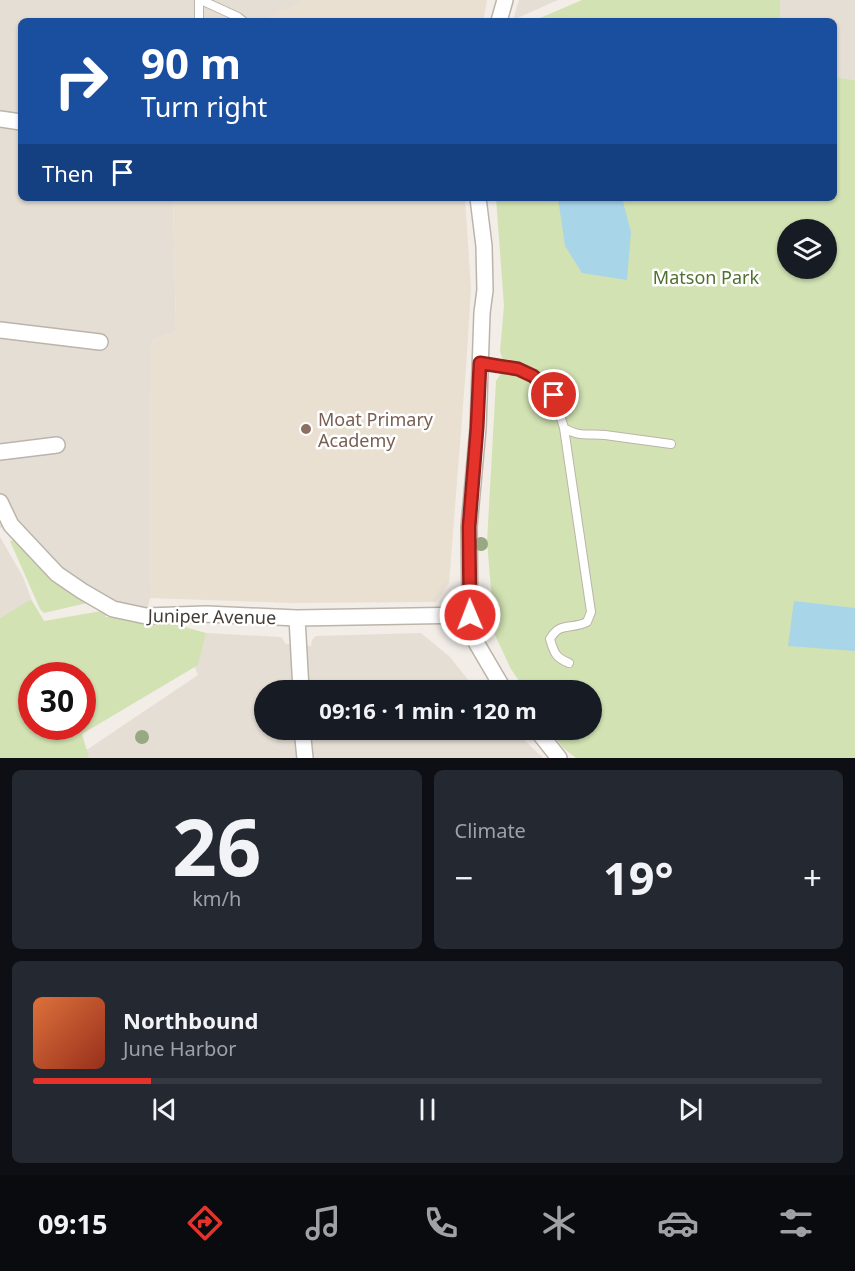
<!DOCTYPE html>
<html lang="en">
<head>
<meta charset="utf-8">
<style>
	body { margin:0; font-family:"Noto Sans",sans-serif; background:#242831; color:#f1f3f6; height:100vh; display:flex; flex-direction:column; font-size:22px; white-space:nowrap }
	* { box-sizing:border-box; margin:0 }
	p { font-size:20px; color:#9ea1a6 }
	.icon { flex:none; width:33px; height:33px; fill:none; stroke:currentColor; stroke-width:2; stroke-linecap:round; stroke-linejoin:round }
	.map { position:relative; height:758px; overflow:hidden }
	.side { display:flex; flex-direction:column; gap:12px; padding:12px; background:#0d0f14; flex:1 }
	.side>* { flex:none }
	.top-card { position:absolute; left:18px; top:18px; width:819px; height:183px; border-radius:9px; box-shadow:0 2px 4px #0004; background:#1a4fa0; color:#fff; overflow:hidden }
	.tools { position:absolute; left:777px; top:219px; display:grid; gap:12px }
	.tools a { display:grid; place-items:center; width:60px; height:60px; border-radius:50%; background:#171b24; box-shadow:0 2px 4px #0004; font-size:30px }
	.speed { position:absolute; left:18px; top:662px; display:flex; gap:12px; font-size:30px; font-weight:700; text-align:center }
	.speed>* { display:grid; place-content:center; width:78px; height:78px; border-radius:50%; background:#171b24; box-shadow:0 2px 4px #0004; line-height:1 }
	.speed .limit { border:9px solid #d22; background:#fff; color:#111 }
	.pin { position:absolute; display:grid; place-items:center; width:51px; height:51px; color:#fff; margin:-26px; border:3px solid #fff; border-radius:50%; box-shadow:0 2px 6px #0007 }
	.me { position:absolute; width:66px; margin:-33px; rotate:359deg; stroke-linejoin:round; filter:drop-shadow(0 0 4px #0008) }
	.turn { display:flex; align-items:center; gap:21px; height:126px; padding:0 24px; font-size:27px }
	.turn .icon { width:78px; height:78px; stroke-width:2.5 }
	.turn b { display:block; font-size:42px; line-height:51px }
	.then { display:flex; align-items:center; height:57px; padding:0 24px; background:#0003; gap:12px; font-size:22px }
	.big { font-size:45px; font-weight:700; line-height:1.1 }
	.side .widget { flex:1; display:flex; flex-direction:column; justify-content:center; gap:9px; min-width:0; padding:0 21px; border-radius:9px; background:#242831 }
	.side .dial { align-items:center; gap:0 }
	.dial b { font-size:78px; line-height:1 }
	.song { display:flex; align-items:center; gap:18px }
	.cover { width:72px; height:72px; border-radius:9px; background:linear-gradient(135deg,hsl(20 70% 55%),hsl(10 70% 35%)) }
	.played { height:6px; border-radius:3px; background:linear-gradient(90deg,#e5332b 15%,#363941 15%) }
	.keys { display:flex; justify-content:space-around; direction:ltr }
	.heat { display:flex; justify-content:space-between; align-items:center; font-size:33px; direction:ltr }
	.side .tiles { flex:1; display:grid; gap:12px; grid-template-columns:1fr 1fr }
	.widget:last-child { grid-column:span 2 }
	.trip { position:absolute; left:254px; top:680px; width:348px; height:60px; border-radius:30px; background:#171b24; box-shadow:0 2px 4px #0004; font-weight:700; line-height:60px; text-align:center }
	.tabs { display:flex; height:96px; justify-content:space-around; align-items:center; background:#090b0e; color:#9ea1a6 }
	.tabs .icon { width:42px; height:42px }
	.tabs .current { color:#e5332b }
	.tabs b { font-size:27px; color:#f1f3f6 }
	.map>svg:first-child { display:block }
	.residential { fill:#e5ded5 }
	.education { fill:#e9e0d2 }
	.green { fill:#d2e2b3; fill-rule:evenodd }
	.water { fill:#a9d5e9 }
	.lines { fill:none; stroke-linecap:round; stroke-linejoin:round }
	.service-casing { stroke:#bcb4aa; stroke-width:10 }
	.minor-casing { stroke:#bcb4aa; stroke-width:18 }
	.service { stroke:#fff; stroke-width:8 }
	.minor { stroke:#fff; stroke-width:15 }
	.tree { fill:#98a882 }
	.route-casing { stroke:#95211c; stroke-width:15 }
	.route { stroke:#e5332b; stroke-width:10 }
	.education-dot { fill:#8d6e63; stroke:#fff; stroke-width:2 }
	.labels { text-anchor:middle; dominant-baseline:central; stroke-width:5; stroke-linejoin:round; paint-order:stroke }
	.park-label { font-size:18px; fill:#4f7030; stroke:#fff }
	.education-label { font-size:18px; fill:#785e54; stroke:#fff; text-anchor:start }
	.street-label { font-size:18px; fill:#443d37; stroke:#fff }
</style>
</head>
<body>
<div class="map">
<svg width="855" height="758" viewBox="0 0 855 758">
	<rect width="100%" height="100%" fill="#f2ede7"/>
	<path class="residential" d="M 0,0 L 304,0 L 299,4 L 261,21 L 21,21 L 21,198 L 173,198 L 176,331 L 151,341 L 150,598 L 146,616 L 82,591 L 11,525 L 0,528 Z
		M 519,0 L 558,0 L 513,20 Z
		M 780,0 L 855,0 L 855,80 L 834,77 L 834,21 L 780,21 Z
		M 0,537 L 23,577 L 32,601 L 44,621 L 30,601 L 0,618 Z
		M 206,633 L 281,637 L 286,644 L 311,646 L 312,640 L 316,636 L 421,633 L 450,657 L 476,690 L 264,690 L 264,729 L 513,729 L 543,758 L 87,758 L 85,749 L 88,749 L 198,675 L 192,660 Z"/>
	<path class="education" d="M 304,0 L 487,0 L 483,21 L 261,21 L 298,4 Z
		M 173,198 L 465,198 L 471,288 L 466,368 L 449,583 L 436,602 L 293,603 L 150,598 L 151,341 L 176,331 Z"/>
	<path class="green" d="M 582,0 L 780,0 L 780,21 L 533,21 Z
		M 834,77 L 855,80 L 855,758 L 576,758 L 562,747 L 550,729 L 591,729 L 591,690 L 525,690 L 511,669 L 495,635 L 487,542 L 496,381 L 505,367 L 500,351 L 504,306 L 496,198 L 834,198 ZM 788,230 L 826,230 L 826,268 L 788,268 Z
		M 15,540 L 91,602 L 44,613 L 40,609 L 10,541 Z
		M 30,600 L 32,601 L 44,621 L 113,609 L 105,617 L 146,616 L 206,633 L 198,665 L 82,734 L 89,758 L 0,758 L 0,618 ZM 32,675 L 82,675 L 82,726 L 32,726 Z"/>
	<path class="water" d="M 558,198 L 622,198 L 631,232 L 627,280 L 582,273 L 565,246 Z
		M 794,601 L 855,608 L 855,651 L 788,646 Z"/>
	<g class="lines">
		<defs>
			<path id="service" d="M 201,0 L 238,17 L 243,21
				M 199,21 L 199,0
				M 480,363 L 518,369 L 533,376 L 554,395 L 564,428 L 591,612 L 587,622 C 571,630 560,621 550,639 C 554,653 556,658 569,663
				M 564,428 C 582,438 587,433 605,435 C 627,438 649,441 671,444"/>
			<path id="minor" d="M 499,21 L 505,0
				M 0,119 L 21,122
				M 478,198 L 484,246 L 485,290 L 482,313 L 478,428 L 469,527 L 470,615 L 472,630 L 477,644 L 504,690
				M 0,330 L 100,342
				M 0,452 L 57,445
				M 0,502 L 11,525 L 57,574 L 82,591 L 113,609 L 146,616 L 206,614 L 297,618 L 470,615
				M 297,618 L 301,690
				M 302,729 L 305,758
				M 536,729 L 559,758"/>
		</defs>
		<use href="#service" class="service-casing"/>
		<use href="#minor" class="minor-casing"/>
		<use href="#service" class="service"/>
		<use href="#minor" class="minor"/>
	</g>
	<g class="tree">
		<circle cx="481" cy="544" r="7"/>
		<circle cx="142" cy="737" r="7"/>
	</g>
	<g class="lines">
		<defs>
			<path id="route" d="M 470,615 L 469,527 L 477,428 L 480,363 L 518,369 L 533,376 L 554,395"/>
		</defs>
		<use href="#route" class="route-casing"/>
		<use href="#route" class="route"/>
	</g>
	<circle class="education-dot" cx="306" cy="429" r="6"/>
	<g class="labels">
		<g class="park-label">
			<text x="706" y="277">Matson Park</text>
		</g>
		<g class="education-label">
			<text x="318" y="419">Moat Primary<tspan x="318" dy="21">Academy</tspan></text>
		</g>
		<g class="street-label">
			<text transform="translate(212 616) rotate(1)">Juniper Avenue</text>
		</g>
	</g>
</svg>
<div class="tools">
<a><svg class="icon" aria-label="layers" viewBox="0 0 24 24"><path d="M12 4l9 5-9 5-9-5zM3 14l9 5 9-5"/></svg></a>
</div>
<div class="speed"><div class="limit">30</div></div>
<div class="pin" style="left:554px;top:395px;background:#d93025"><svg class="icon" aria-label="arrive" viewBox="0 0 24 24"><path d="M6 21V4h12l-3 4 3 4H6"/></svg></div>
<svg class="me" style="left:470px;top:615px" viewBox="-20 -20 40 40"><circle r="17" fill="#e5332b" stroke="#fff" stroke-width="3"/><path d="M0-11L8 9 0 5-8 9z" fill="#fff"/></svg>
<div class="trip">09:16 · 1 min · 120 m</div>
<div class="top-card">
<div class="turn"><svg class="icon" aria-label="right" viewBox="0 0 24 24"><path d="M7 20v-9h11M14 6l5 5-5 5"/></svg><div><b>90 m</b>Turn right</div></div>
<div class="then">Then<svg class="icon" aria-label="arrive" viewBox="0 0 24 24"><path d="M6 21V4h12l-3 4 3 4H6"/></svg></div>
</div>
</div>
<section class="side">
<div class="tiles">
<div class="widget dial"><b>26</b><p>km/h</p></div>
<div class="widget"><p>Climate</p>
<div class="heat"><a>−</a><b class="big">19°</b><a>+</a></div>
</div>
<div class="widget">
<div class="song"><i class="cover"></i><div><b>Northbound</b><p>June Harbor</p></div></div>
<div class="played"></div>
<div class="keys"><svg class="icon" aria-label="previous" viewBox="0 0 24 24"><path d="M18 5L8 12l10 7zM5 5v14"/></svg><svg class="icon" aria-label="pause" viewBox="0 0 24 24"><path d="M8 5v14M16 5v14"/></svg><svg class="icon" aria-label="next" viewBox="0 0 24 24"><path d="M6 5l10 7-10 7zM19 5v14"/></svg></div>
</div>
</div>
</section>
<nav class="tabs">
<b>09:15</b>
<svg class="icon current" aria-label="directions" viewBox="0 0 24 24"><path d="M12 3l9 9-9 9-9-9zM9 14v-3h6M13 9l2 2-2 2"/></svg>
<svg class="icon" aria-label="music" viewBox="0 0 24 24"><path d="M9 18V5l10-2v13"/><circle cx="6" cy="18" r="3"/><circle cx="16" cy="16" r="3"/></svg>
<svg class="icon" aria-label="phone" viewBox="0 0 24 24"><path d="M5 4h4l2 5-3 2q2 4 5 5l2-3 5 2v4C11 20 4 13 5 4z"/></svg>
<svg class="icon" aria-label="climate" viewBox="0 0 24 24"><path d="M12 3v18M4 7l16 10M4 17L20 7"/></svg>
<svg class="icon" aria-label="car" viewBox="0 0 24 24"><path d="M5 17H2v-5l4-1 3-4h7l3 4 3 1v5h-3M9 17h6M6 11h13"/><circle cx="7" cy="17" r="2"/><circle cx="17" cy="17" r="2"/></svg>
<svg class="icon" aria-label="filters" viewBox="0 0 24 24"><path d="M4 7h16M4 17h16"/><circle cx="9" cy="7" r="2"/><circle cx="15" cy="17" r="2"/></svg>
</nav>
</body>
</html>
